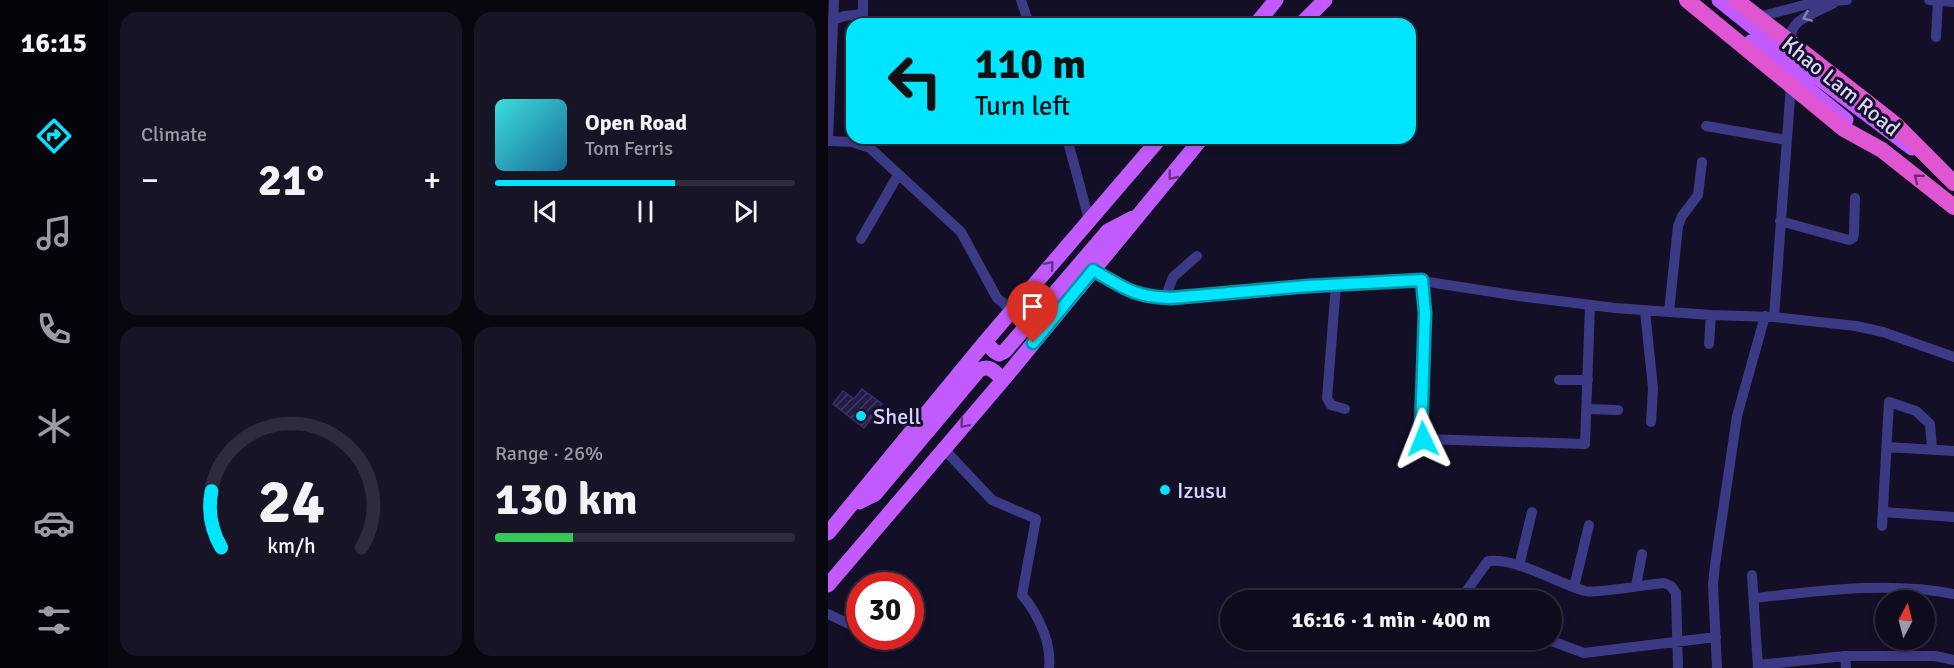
<!DOCTYPE html>
<html lang="en">
<head>
<meta charset="utf-8">
<style>
	body { margin:0; font-family:Signika,sans-serif; background:#171425; color:#f1f3f6; height:100vh; display:flex; flex-direction:column; font-size:22px; white-space:nowrap }
	* { box-sizing:border-box; margin:0 }
	p { font-size:20px; color:#9b9ba3 }
	.icon { flex:none; width:33px; height:33px; fill:none; stroke:currentColor; stroke-width:2; stroke-linecap:round; stroke-linejoin:round }
	.map { position:relative; flex:1; overflow:hidden }
	.sheet { display:flex; flex-direction:column; gap:12px; padding:12px; background:#08060f; width:720px }
	.sheet>* { flex:none }
	.guide { position:absolute; left:18px; top:18px; width:570px; height:126px; border-radius:18px; box-shadow:0 3px 9px #0003,0 0 0 2px #2e2b3b; background:#00e5ff; color:#111; overflow:hidden }
	.needle { width:39px; rotate:7deg }
	.controls { position:absolute; left:1047px; top:590px; display:grid; gap:12px }
	.controls a { display:grid; place-items:center; width:60px; height:60px; border-radius:50%; background:#0e0b1c; box-shadow:0 3px 9px #0003,0 0 0 2px #2e2b3b; font-size:30px }
	.speed { position:absolute; left:18px; top:572px; display:flex; gap:12px; font-size:30px; font-weight:700; text-align:center }
	.speed>* { display:grid; place-content:center; width:78px; height:78px; border-radius:50%; background:#0e0b1c; box-shadow:0 3px 9px #0003,0 0 0 2px #2e2b3b; line-height:1 }
	.speed .limit { border:9px solid #d22; background:#fff; color:#111 }
	.pin { position:absolute; display:grid; place-items:center; width:51px; height:51px; color:#fff; margin:-62px -26px; border-radius:50% 50% 50% 0; rotate:-45deg; box-shadow:0 0 6px #0007 }
	.pin .icon { rotate:45deg }
	.me { position:absolute; width:66px; margin:-33px; rotate:358deg; stroke-linejoin:round; filter:drop-shadow(0 0 4px #0008) }
	.turn { display:flex; align-items:center; gap:21px; height:126px; padding:0 30px; font-size:27px }
	.turn .icon { width:78px; height:78px; stroke-width:2.5 }
	.turn b { display:block; font-size:42px; line-height:51px }
	.big { font-size:45px; font-weight:800; line-height:1.1 }
	.sheet .card { flex:1; display:flex; flex-direction:column; justify-content:center; gap:9px; min-width:0; padding:0 21px; border-radius:18px; background:#171425 }
	.sheet .dial { align-items:center; gap:0 }
	.dial svg { height:156px; overflow:visible; fill:none; stroke:#2e2b3b; stroke-width:7; stroke-linecap:round; text-anchor:middle }
	.dial text { fill:#f1f3f6; stroke:none }
	.song { display:flex; align-items:center; gap:18px }
	.cover { width:72px; height:72px; border-radius:9px; background:linear-gradient(135deg,hsl(180 70% 55%),hsl(200 70% 35%)) }
	.played { height:6px; border-radius:3px; background:linear-gradient(90deg,#00e5ff 60%,#2e2b3b 60%) }
	.keys { display:flex; justify-content:space-around; direction:ltr }
	.heat { display:flex; justify-content:space-between; align-items:center; font-size:33px; direction:ltr }
	.charge { height:9px; border-radius:4px; background:linear-gradient(90deg,#34c759 26%,#2e2b3b 0) }
	.sheet .tiles { flex:1; display:grid; gap:12px; grid-template-columns:repeat(2,1fr) }
	.trip { position:absolute; left:392px; top:590px; width:342px; height:60px; border-radius:30px; background:#0e0b1c; box-shadow:0 3px 9px #0003,0 0 0 2px #2e2b3b; font-weight:800; line-height:60px; text-align:center }
	main { display:flex; flex:1; min-height:0 }
	.dock { display:flex; flex-direction:column; width:108px; justify-content:space-around; align-items:center; background:#06040b; color:#9b9ba3 }
	.dock .icon { width:42px; height:42px }
	.dock .selected { color:#00e5ff }
	.dock b { font-size:27px; color:#f1f3f6 }
	.map>svg:first-child { display:block }
	.building { fill:url(#building-hatch); stroke:#3b2d73; stroke-width:1.5 }
	.lines { fill:none; stroke-linecap:round; stroke-linejoin:round }
	.minor { stroke:#3d3a85; stroke-width:10 }
	.primary { stroke:#c25bff; stroke-width:15 }
	.trunk { stroke:#e055d1; stroke-width:16 }
	.oneway { stroke:#837fbc }
	.oneway2 { stroke:#623188 }
	.oneway3 { stroke:#6f2e73 }
	.route-casing { stroke:#0095a6; stroke-width:15 }
	.route { stroke:#00e5ff; stroke-width:10 }
	.poi-dot { fill:#00e5ff; stroke:#130f26; stroke-width:2 }
	.labels { text-anchor:middle; dominant-baseline:central; stroke-width:6; stroke-linejoin:round; paint-order:stroke }
	.street-label { font-size:22px; fill:#d9d4ff; stroke:#130f26 }
	.poi-label { font-size:22px; fill:#d9d4ff; stroke:#130f26; text-anchor:start }
</style>
</head>
<body>
<main>
<nav class="dock">
<b>16:15</b>
<svg class="icon selected" aria-label="directions" viewBox="0 0 24 24"><path d="M12 3l9 9-9 9-9-9zM9 14v-3h6M13 9l2 2-2 2"/></svg>
<svg class="icon" aria-label="music" viewBox="0 0 24 24"><path d="M9 18V5l10-2v13"/><circle cx="6" cy="18" r="3"/><circle cx="16" cy="16" r="3"/></svg>
<svg class="icon" aria-label="phone" viewBox="0 0 24 24"><path d="M5 4h4l2 5-3 2q2 4 5 5l2-3 5 2v4C11 20 4 13 5 4z"/></svg>
<svg class="icon" aria-label="climate" viewBox="0 0 24 24"><path d="M12 3v18M4 7l16 10M4 17L20 7"/></svg>
<svg class="icon" aria-label="car" viewBox="0 0 24 24"><path d="M5 17H2v-5l4-1 3-4h7l3 4 3 1v5h-3M9 17h6M6 11h13"/><circle cx="7" cy="17" r="2"/><circle cx="17" cy="17" r="2"/></svg>
<svg class="icon" aria-label="filters" viewBox="0 0 24 24"><path d="M4 7h16M4 17h16"/><circle cx="9" cy="7" r="2"/><circle cx="15" cy="17" r="2"/></svg>
</nav>
<section class="sheet">
<div class="tiles">
<div class="card"><p>Climate</p>
<div class="heat"><a>−</a><b class="big">21°</b><a>+</a></div>
</div>
<div class="card">
<div class="song"><i class="cover"></i><div><b>Open Road</b><p>Tom Ferris</p></div></div>
<div class="played"></div>
<div class="keys"><svg class="icon" aria-label="previous" viewBox="0 0 24 24"><path d="M18 5L8 12l10 7zM5 5v14"/></svg><svg class="icon" aria-label="pause" viewBox="0 0 24 24"><path d="M8 5v14M16 5v14"/></svg><svg class="icon" aria-label="next" viewBox="0 0 24 24"><path d="M6 5l10 7-10 7zM19 5v14"/></svg></div>
</div>
<div class="card dial"><svg viewBox="0 0 100 80">
<path d="M14 69A42 42 0 1 1 86 69"/>
<path d="M14 69A42 42 0 0 1 9 40" stroke="#00e5ff"/>
<text x="50" y="56" font-size="32" font-weight="700">24</text>
<text x="50" y="72" font-size="11">km/h</text>
</svg></div>
<div class="card"><p>Range · 26%</p><b class="big">130 km</b><div class="charge"></div></div>
</div>
</section>
<div class="map">
<svg width="1126" height="668" viewBox="0 0 1126 668">
	<defs>
		<pattern id="building-hatch" width="6" height="6" patternUnits="userSpaceOnUse" patternTransform="scale(1.5)"><rect width="6" height="6" fill="#241b47"/><path d="M-1 1l2-2M0 6l6-6M5 7l2-2" fill="none" stroke="#433b63"/></pattern>
	</defs>
	<rect width="100%" height="100%" fill="#130f26"/>
	<path class="building" d="M 34,389 L 54,404 L 36,428 L 5,404 L 15,391 L 26,399 Z"/>
	<g class="lines">
		<path class="minor" d="M 193,0 L 201,24
			M 1101,0 L 1126,2
			M 930,17 L 988,2 L 1019,0
			M 0,22 L 16,16 L 35,14
			M 35,24 L 35,0
			M 1108,37 L 1110,0
			M 964,43 C 957,19 989,13 1006,3
			M 878,126 L 958,140
			M 239,138 L 261,220
			M 0,140 L 6,0
			M 0,141 L 24,142 L 42,148 L 133,232 L 169,298 L 184,310
			M 952,221 L 1021,240 L 1025,238 L 1026,234 L 1027,198
			M 33,239 L 70,175
			M 265,270 L 305,293 L 322,298 L 343,298 L 480,286 L 594,281 L 691,296 L 787,308 L 883,315 L 946,317 L 1028,326 L 1055,332 L 1126,357
			M 594,281 L 597,313 L 593,431 L 595,439 L 757,444 L 762,305
			M 508,285 L 499,398 L 503,405 L 517,409
			M 337,298 L 345,277 L 369,256
			M 817,311 L 825,388 L 823,422
			M 841,312 L 850,226 L 854,216 L 870,195 L 874,162
			M 946,317 L 963,84
			M 881,344 L 883,315
			M 731,380 L 760,380
			M 759,409 L 790,410
			M 1059,447 L 1126,451
			M 115,448 L 164,500 L 208,519 L 194,595 C 210,614 224,643 221,668
			M 1055,512 L 1126,517
			M 1054,526 L 1061,402 L 1088,411 L 1102,424 L 1104,449
			M 691,566 L 704,512
			M 924,575 L 930,668
			M 808,586 L 814,554
			M 746,587 L 761,525
			M 926,598 C 992,591 1060,581 1126,594
			M 632,600 L 660,561 C 691,558 728,583 757,591 C 769,594 820,584 836,583 L 843,586 L 848,593 L 850,668
			M 0,614 L 32,629
			M 718,639 L 756,653 L 888,637
			M 1017,656 L 1018,668
			M 930,665 L 1017,656 L 1107,656 L 1126,660
			M 889,668 L 885,585 L 887,565 L 909,416 L 937,316"/>
		<path class="primary" d="M 891,0 L 961,56 L 1084,148
			M 428,24 L 448,0
			M 473,24 L 497,0
			M 923,42 L 1018,120
			M 157,342 L 166,351 L 171,354 L 177,351 L 280,231 L 305,218
			M 31,502 L 47,494 L 151,370 C 162,364 167,372 175,380
			M 0,533 L 157,342 L 332,138
			M 0,585 L 175,380 L 374,138"/>
		<path class="trunk" d="M 859,0 L 1016,129 L 1054,150 L 1126,207
			M 908,0 L 1067,124 L 1126,183"/>
	</g>
	<defs><path id="oneway-chevron" d="M-2-3.5L2.5 0L-2 3.5" fill="none" stroke-width="1.6" stroke-linecap="round" stroke-linejoin="round" transform="scale(1.5)"/></defs>
	<use class="oneway" href="#oneway-chevron" transform="translate(979 17) rotate(156)"/>
	<g class="oneway2">
		<use href="#oneway-chevron" transform="translate(344 176) rotate(129)"/>
		<use href="#oneway-chevron" transform="translate(222 265) rotate(-49)"/>
		<use href="#oneway-chevron" transform="translate(136 424) rotate(131)"/>
	</g>
	<use class="oneway3" href="#oneway-chevron" transform="translate(1090 178) rotate(-141)"/>
	<g class="lines">
		<defs>
			<path id="route" d="M 205,343 L 265,270 C 296,288 306,297 343,298 L 480,286 L 594,280 L 597,313 L 593,431 L 595,439"/>
		</defs>
		<use href="#route" class="route-casing"/>
		<use href="#route" class="route"/>
	</g>
	<g class="poi-dot">
		<circle cx="33" cy="416" r="6"/>
		<circle cx="337" cy="490" r="6"/>
	</g>
	<g class="labels">
		<g class="street-label">
			<text transform="translate(1013 86) rotate(39)">Khao Lam Road</text>
		</g>
		<g class="poi-label">
			<text x="45" y="416">Shell</text>
			<text x="349" y="490">Izusu</text>
		</g>
	</g>
</svg>
<div class="controls">
<a><svg class="needle" viewBox="-14 -14 28 28"><path d="M0-13l5 13h-10z" fill="#e53935"/><path d="M0 13l5-13h-10z" fill="#9b9ba3"/></svg></a>
</div>
<div class="speed"><div class="limit">30</div></div>
<div class="pin" style="left:205px;top:343px;background:#d93025"><svg class="icon" aria-label="arrive" viewBox="0 0 24 24"><path d="M6 21V4h12l-3 4 3 4H6"/></svg></div>
<svg class="me" style="left:595px;top:439px" viewBox="-20 -20 40 40"><path d="M0-17L14 15 0 8-14 15z" fill="#00e5ff" stroke="#fff" stroke-width="4"/></svg>
<div class="trip">16:16 · 1 min · 400 m</div>
<div class="guide">
<div class="turn"><svg class="icon" aria-label="left" viewBox="0 0 24 24"><path d="M17 20v-9H6M10 6l-5 5 5 5"/></svg><div><b>110 m</b>Turn left</div></div>
</div>
</div>
</main>
</body>
</html>
